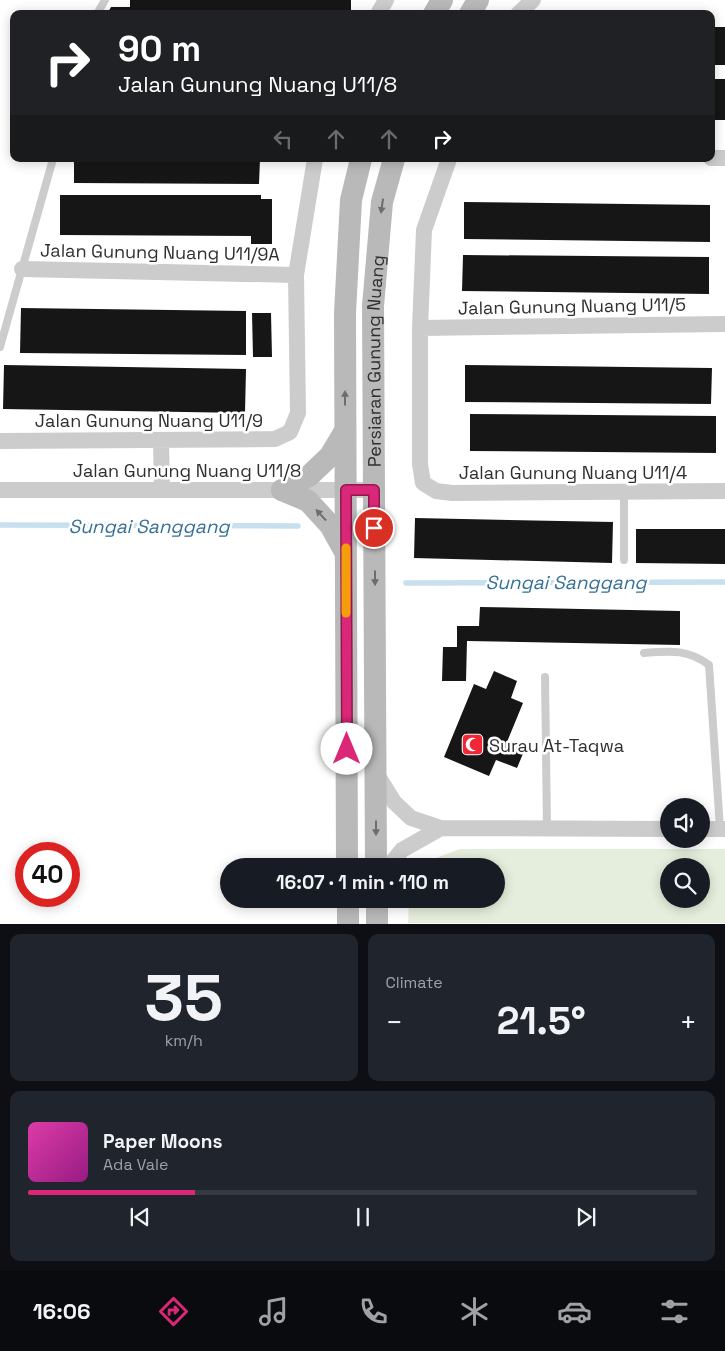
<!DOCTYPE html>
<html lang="en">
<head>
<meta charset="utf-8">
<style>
	body { margin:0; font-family:"Space Grotesk",sans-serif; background:#20242c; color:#f1f3f6; height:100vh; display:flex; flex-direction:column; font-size:19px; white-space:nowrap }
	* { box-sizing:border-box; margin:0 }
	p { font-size:16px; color:#9ea1a6 }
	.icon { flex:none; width:28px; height:28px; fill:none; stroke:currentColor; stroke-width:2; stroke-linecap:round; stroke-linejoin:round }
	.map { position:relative; height:924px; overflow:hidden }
	.panel { display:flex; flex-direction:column; gap:10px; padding:10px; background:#0d0f14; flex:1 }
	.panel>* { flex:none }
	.banner { position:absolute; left:10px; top:10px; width:705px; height:152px; border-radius:10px; box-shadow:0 2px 12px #0003; background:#202124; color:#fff; overflow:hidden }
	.tools { position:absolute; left:660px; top:798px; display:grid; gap:10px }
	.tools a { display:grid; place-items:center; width:50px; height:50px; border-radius:50%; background:#171b24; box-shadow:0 2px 12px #0003; font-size:25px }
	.speed { position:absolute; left:15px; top:842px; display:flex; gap:10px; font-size:25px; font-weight:700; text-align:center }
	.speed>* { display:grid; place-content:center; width:65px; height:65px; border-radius:50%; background:#171b24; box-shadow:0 2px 12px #0003; line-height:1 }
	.speed .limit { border:8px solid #d22; background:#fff; color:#111 }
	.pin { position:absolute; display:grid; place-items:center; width:42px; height:42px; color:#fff; margin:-21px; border:2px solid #fff; border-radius:50%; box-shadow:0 1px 5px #0007 }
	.me { position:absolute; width:55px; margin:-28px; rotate:0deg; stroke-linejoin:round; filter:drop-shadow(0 0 4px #0008) }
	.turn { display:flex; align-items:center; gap:18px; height:105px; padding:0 25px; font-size:22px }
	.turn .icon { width:65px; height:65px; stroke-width:2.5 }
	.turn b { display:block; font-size:35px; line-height:42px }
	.lanes { display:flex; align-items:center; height:48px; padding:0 25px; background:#0003; justify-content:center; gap:25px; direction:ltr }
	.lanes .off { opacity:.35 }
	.big { font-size:38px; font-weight:600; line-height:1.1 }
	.panel .tile { flex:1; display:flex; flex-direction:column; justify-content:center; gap:8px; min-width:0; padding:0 18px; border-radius:10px; background:#20242c }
	.panel .dial { align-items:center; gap:0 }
	.dial b { font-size:65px; line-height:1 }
	.song { display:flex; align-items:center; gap:15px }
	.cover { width:60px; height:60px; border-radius:8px; background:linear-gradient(135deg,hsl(320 70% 55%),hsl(310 70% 35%)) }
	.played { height:5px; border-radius:2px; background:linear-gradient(90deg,#db2777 25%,#363941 25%) }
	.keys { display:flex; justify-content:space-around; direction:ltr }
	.heat { display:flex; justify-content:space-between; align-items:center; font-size:28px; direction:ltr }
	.panel .tiles { flex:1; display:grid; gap:10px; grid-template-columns:1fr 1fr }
	.tile:last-child { grid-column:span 2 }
	.trip { position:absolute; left:220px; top:858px; width:285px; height:50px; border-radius:25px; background:#171b24; box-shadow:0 2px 12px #0003; font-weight:600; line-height:50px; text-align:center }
	.menu { display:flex; height:80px; justify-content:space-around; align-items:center; background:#090b0e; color:#9ea1a6 }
	.menu .icon { width:35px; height:35px }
	.menu .selected { color:#db2777 }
	.menu b { font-size:22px; color:#f1f3f6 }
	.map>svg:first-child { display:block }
	.green { fill:#e5eddc; fill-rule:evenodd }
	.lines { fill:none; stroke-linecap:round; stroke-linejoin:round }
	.stream { stroke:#c7dfee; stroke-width:5.5 }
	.building { fill:#161616 }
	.lane { stroke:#ccc; stroke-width:8 }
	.street { stroke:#ccc; stroke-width:16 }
	.secondary { stroke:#b9b9b9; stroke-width:22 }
	.oneway { fill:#6d6d6d }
	.route-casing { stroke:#8e194d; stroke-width:12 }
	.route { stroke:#db2777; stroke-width:9 }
	.slow { stroke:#f59e0b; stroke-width:9 }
	.labels { text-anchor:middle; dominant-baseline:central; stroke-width:5; stroke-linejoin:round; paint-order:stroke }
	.street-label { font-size:18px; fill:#2f2f2f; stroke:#fff }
	.poi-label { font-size:18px; fill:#2f2f2f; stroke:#fff; text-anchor:start }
	.water-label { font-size:19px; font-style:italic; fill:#387196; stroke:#fff }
</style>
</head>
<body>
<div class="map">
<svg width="725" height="924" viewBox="0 0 725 924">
	<rect width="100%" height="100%" fill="#fff"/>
	<path class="green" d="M 460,849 L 725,849 L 725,923 L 408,923 L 409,899 L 496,899 L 496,866 L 422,866 L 428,861 ZM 669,866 L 701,866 L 701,899 L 669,899 Z"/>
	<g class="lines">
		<path class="stream" d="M 0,525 L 298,526
			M 406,583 L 725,582"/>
	</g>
	<path class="building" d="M 130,0 L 351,0 L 351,14 L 107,14 L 111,7 L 130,7 Z
		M 711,27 L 725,27 L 725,65 L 711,65 Z
		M 711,79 L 725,79 L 725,120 L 711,120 Z
		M 74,159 L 260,159 L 259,184 L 74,183 Z
		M 60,195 L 261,195 L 261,199 L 272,199 L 272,244 L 251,244 L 251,236 L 60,235 Z
		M 464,202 L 710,205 L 710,242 L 464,239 Z
		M 463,255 L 709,257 L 709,294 L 462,291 Z
		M 21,308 L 246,311 L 246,355 L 20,353 Z
		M 252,313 L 271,313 L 272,357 L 253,357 Z
		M 4,365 L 246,369 L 245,413 L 3,409 Z
		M 465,365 L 712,368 L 711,404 L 465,402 Z
		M 470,414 L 716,416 L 716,453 L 470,451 Z
		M 415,518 L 613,522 L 612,563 L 414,558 Z
		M 636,529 L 725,529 L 725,564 L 636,563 Z
		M 480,607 L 680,611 L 680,645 L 467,641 L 466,681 L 442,681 L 443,647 L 457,647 L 457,626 L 479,626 Z
		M 494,671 L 517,681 L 511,698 L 523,703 L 507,742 L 525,749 L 517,768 L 496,760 L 489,776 L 444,757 L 474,684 L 486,689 Z"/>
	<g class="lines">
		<path class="lane" d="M 97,14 L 105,0
			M 0,347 L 53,159
			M 624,491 L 624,560
			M 644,653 C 670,651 688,649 709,665 L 720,829
			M 545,677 L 547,829"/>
		<path class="street" d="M 378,14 L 386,0
			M 518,14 L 533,0
			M 711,158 L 725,158
			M 449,159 L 424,230 L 420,328 L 420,464 L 423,483 L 436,491 L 452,493 L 725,491
			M 22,269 L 296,275
			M 420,328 L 725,324
			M 161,440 L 162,490
			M 0,441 L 275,439 L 290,432 L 298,413 L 296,275 L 315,159
			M 0,490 L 374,490
			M 376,773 L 394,802 L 411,818 L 441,828 L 669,829
			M 701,829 L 725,829
			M 389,866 L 402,850 L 441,828"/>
		<g class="secondary">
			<path d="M 434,14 L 442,0"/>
			<path d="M 470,14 L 478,0"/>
			<path d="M 282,490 L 308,501 L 330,525 L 345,552"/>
			<path d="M 282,490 L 309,476 L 330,456 L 345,431"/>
			<path d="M 347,866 L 345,313 L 351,200 L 361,159"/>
			<path id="s1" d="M 376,866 L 373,306 L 382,202 L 394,159"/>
			<path d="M 348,899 L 348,924"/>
			<path d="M 377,899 L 377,924"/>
		</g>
	</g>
	<defs><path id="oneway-solid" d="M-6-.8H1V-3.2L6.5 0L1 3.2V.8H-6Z" transform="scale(1.25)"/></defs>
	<g class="oneway">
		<use href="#oneway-solid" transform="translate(382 206) rotate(98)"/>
		<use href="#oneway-solid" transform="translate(345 398) rotate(-90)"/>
		<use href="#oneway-solid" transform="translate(321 515) rotate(-133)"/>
		<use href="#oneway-solid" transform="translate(375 578) rotate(90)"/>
		<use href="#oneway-solid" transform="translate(376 828) rotate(90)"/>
	</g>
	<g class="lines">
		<defs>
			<path id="route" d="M 347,749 L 346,490 L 374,490 L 374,528"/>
		</defs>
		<use href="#route" class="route-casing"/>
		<use href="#route" class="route"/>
		<path class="slow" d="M 346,548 L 346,613"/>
	</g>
	<defs>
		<symbol id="mosque-square" viewBox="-11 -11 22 22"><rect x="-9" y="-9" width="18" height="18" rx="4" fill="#ef2736" stroke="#fff"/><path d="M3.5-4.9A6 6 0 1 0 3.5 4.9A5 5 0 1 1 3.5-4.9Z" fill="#fff"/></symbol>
	</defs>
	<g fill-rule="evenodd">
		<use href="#mosque-square" x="460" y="732" width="25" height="25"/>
	</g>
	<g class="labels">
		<g class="street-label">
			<text transform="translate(160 252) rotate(1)">Jalan Gunung Nuang U11/9A</text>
			<text transform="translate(572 306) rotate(-1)">Jalan Gunung Nuang U11/5</text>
			<text stroke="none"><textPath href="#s1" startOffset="505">Persiaran Gunung Nuang</textPath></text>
			<text x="149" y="420">Jalan Gunung Nuang U11/9</text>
			<text x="187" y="470">Jalan Gunung Nuang U11/8</text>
			<text x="573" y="472">Jalan Gunung Nuang U11/4</text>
		</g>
		<g class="poi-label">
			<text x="489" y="745">Surau At-Taqwa</text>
		</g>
		<g class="water-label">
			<text x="149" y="526">Sungai Sanggang</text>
			<text x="566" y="582">Sungai Sanggang</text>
		</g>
	</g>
</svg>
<div class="tools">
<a><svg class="icon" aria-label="sound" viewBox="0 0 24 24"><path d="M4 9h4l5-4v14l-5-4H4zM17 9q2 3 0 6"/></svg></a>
<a><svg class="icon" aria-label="search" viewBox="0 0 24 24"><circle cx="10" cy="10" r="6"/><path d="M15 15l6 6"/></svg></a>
</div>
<div class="speed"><div class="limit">40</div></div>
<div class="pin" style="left:374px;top:528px;background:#d93025"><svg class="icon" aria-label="arrive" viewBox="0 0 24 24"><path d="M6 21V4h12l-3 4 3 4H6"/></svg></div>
<svg class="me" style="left:347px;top:749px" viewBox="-20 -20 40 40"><circle r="19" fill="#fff"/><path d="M0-13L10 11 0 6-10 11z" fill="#db2777"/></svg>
<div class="trip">16:07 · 1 min · 110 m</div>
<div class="banner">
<div class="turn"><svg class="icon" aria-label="right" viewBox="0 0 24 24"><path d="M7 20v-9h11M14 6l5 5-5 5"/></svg><div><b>90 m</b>Jalan Gunung Nuang U11/8</div></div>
<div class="lanes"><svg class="icon off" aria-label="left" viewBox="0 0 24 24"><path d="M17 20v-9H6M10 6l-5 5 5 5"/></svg><svg class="icon off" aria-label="ahead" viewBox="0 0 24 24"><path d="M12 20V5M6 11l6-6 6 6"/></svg><svg class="icon off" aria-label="ahead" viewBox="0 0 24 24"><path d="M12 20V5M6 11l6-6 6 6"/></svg><svg class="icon" aria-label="right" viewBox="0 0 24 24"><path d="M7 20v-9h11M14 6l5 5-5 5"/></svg></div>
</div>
</div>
<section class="panel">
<div class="tiles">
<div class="tile dial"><b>35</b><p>km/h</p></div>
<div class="tile"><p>Climate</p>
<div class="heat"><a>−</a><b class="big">21.5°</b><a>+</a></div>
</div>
<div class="tile">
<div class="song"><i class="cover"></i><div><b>Paper Moons</b><p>Ada Vale</p></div></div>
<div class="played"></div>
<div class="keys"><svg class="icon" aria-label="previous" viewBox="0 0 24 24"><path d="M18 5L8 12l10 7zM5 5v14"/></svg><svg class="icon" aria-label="pause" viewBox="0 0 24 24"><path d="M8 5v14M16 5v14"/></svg><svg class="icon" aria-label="next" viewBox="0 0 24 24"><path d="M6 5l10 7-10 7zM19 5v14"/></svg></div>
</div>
</div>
</section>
<nav class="menu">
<b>16:06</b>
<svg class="icon selected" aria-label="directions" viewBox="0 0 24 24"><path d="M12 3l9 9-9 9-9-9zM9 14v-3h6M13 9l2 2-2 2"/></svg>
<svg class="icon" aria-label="music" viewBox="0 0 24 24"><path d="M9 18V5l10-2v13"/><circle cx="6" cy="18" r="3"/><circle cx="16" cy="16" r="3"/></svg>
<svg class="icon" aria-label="phone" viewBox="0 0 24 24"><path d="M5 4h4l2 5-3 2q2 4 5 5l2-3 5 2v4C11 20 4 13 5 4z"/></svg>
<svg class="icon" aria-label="climate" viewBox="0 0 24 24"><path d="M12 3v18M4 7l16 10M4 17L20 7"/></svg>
<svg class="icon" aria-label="car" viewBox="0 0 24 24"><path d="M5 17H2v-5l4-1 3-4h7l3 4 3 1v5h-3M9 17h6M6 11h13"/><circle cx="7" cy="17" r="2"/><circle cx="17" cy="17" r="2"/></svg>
<svg class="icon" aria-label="filters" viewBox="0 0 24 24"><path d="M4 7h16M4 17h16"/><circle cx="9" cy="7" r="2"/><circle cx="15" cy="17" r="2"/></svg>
</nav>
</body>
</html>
